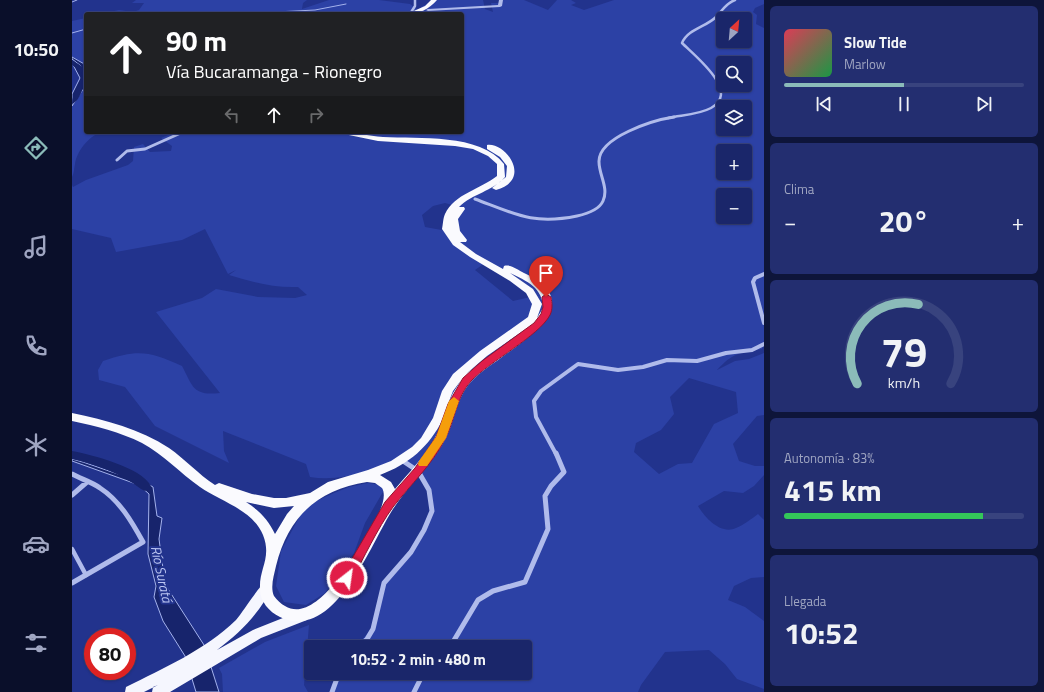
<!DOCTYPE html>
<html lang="es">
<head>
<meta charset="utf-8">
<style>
	body { margin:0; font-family:"Titillium Web",sans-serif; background:#232e70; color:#f1f3f6; height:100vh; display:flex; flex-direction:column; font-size:15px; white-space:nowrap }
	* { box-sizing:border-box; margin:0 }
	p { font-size:13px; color:#9fa5c1 }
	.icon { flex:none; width:22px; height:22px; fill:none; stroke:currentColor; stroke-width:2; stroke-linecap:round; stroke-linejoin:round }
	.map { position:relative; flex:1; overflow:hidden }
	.panel { display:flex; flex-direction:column; gap:6px; padding:6px; background:#0e153a; width:280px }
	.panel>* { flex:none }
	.hud { position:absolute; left:12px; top:12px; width:380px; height:122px; border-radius:4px; box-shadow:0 1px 3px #0004,0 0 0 1px #38437e; background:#202124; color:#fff; overflow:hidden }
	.needle { width:26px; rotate:26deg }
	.controls { position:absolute; left:644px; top:12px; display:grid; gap:8px }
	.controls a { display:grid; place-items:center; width:36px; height:36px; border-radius:4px; background:#1a266a; box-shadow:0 1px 3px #0004,0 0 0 1px #38437e; font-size:20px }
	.speed { position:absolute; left:12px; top:628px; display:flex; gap:8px; font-size:20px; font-weight:700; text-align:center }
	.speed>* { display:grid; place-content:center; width:52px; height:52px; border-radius:50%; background:#1a266a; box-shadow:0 1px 3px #0004,0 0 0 1px #38437e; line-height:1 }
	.speed .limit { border:6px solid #d22; background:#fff; color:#111 }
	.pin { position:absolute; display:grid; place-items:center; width:34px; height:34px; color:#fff; margin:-41px -17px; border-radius:50% 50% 50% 0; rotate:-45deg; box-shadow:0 0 4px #0007 }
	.pin .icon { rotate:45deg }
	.me { position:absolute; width:44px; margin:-22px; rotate:30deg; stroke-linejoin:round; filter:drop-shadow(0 0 3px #0008) }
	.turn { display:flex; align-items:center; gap:14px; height:84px; padding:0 16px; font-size:18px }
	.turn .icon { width:52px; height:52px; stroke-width:2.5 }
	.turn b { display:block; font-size:28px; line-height:34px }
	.lanes { display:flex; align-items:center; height:38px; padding:0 16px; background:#0003; justify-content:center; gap:20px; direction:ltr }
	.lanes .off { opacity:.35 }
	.big { font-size:30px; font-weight:700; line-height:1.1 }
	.panel .tile { flex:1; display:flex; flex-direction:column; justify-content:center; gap:6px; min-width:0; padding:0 14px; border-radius:6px; background:#232e70 }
	.panel .dial { align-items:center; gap:0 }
	.dial svg { height:104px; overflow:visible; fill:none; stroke:#38437e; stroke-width:7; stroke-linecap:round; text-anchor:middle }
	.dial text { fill:#f1f3f6; stroke:none }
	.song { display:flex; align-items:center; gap:12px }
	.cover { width:48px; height:48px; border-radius:6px; background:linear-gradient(135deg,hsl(350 70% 55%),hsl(140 70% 35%)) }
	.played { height:4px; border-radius:2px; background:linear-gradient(90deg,#8bbbb9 50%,#38437e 50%) }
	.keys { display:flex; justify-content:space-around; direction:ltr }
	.heat { display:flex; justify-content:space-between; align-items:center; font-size:22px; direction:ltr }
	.charge { height:6px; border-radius:3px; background:linear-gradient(90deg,#34c759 83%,#38437e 0) }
	.trip { position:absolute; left:232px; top:640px; width:228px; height:40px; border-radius:4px; background:#1a266a; box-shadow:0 1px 3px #0004,0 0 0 1px #38437e; font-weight:700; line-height:40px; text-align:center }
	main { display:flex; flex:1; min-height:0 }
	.tabs { display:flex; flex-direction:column; width:72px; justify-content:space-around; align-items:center; background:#0a0f2a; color:#9fa5c1 }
	.tabs .icon { width:28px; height:28px }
	.tabs .current { color:#8bbbb9 }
	.tabs b { font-size:18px; color:#f1f3f6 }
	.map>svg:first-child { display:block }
	.green { fill:#2c41a5; fill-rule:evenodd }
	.water { fill:#17246c; stroke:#a4b2ed }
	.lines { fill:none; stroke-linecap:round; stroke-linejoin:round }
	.stream { stroke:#a4b2ed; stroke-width:1 }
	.river { fill:#17246c; fill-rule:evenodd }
	.pedestrian { stroke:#b0bbeb; stroke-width:4.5 }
	.minor-far3 { stroke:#b0bbeb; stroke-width:2.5 }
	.minor-far2 { stroke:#b0bbeb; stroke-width:3 }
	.minor-far1 { stroke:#b0bbeb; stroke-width:4 }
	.minor { stroke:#b0bbeb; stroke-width:5 }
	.tertiary { fill:#b0bbeb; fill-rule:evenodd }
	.primary { fill:#f5f6fe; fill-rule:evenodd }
	.trunk { fill:#fafafe; fill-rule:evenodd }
	.route { fill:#e11d48; stroke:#92132f }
	.slow { fill:#f59e0b }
	.labels { text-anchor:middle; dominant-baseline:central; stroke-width:4; stroke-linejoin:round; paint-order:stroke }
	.near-water-label { font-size:14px; font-style:italic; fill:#bcc6f3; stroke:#22338d }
</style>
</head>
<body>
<main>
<nav class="tabs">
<b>10:50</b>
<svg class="icon current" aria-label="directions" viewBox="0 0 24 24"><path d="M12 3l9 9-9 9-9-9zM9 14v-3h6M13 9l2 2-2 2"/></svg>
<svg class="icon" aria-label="music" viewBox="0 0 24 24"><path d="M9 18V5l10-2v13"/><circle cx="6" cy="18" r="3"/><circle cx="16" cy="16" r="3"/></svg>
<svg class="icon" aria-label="phone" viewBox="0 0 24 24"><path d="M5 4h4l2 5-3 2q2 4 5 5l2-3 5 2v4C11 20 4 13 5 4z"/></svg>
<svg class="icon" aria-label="climate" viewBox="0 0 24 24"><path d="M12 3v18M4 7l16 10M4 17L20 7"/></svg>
<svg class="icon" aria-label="car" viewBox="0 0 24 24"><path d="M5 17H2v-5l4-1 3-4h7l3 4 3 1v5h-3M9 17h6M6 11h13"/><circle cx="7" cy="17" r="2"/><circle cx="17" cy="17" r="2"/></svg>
<svg class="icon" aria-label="filters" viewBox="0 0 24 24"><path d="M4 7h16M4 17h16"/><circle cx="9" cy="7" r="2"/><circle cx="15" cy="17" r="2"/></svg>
</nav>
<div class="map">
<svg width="692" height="692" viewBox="0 0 692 692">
	<rect width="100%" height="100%" fill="#22338d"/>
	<path class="green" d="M 64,0 L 235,0 L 231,3 L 230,9 L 257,0 L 307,0 L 338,4 L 349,12 L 349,7 L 363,0 L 411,0 L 413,9 L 421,12 L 419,3 L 429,3 L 429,0 L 452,0 L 476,10 L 485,0 L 499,0 L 504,3 L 499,5 L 512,10 L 542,0 L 692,0 L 692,4 L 683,8 L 681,12 L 685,15 L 684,24 L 692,28 L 692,343 L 690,349 C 666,353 661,353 645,370 L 663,361 L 677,359 L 692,353 L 692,415 L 685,416 L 661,444 L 667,461 L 683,466 L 692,466 L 692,475 L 682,486 L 671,493 L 652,491 L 626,506 C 633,518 649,535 664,528 C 672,525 679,519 686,514 L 692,520 L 692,577 L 679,578 L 662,586 L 656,600 L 673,607 L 692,621 L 692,689 L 665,679 L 653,664 L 637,650 L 593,652 L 569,685 L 566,692 L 259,692 L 267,673 L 453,673 L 453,647 L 284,647 L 304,623 L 308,590 L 314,577 L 344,548 L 360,504 L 347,471 L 331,461 C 301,470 270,482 238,477 L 234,464 L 151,431 L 152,451 L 157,463 L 83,426 L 53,387 L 27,380 L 26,370 L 31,361 C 66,349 77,351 110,366 C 121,387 121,396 148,393 L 84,312 L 130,298 L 144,289 L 186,297 L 223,298 L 235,295 L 226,287 C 201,288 180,282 157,275 L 164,270 L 156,274 L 133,229 L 110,240 L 44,252 L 39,238 L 0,229 L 0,185 L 1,187 L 14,180 L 56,165 L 61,161 L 62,147 L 71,144 L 78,152 L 99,151 L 100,146 L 89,138 L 104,132 L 390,132 L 390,14 L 28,14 L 47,10 L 61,12 L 67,10 L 72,3 L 60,3 ZM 651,19 L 673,19 L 673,41 L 651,41 ZM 651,63 L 673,63 L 673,85 L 651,85 ZM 651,107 L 673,107 L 673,129 L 651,129 ZM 651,151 L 673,151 L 673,173 L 651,173 ZM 651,195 L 673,195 L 673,217 L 651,217 ZM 373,203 L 384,206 L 375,231 L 353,227 L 350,215 L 361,206 ZM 413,263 L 463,296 L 441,301 L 403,270 ZM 617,378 L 664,392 L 666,413 L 642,424 L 620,463 L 606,464 L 587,474 L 562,452 L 564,443 L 589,430 L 602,414 L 598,397 Z
		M 14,18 L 14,65 L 0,57 L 0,21 Z
		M 14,85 L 14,132 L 29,132 C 16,137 5,151 3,164 C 2,169 2,173 0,177 L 0,106 Z
		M 296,483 L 309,485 L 312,490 L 293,523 L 282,553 L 253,593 L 234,605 L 212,602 L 204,586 L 209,551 L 230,512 L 244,501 L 262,493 L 277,487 Z
		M 237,625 L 232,685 L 236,692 L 151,692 L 150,674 L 147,668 L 193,642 Z"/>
	<path class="water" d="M 0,57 L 14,65 L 14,85 L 0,106 L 0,94 L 8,78 L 0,63 L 11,71 L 9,66 L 0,59 Z
		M 0,459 C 16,463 30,469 46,474 C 60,478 68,479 81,487 L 85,516 L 90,518 L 87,539 L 92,576 L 96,589 L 132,645 L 147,692 L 124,692 L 113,656 L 91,621 L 82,597 L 84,586 L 76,554 L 77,494 L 67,485 L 0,461 Z"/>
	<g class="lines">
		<path class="stream" d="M 0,2 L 5,0
			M 165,14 L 243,10 L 274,4
			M 0,33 L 14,29"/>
		<path class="river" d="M 0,60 L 14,69 C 14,79 10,100 0,104 C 0,91 11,82 9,72 L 0,65 Z
			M 0,451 C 20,455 69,467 79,486 L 77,489 L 73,491 L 69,489 C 48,473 25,465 0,459 Z"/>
		<path class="pedestrian" d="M 0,549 L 14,575"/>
		<path class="minor-far3" d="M 351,12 L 353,14
			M 338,14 L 343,6 L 343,0
			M 596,118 C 610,115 626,115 639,108 C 669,92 623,56 610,43 C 616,29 634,27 644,17 C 651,10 654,3 663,0"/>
		<path class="minor-far2" d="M 45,160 L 55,151 L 73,149 L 111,132
			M 403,199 C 443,214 461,225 505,216 C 514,214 527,210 531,201 C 537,188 527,175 527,162 C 526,137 582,120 602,117"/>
		<path class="minor-far1" d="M 692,274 L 683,278 L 681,282 L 692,323
			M 484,454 L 464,417 L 462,401 L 469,391 L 506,364 L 546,370 L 571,367 L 595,360 L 625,361 L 654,353 L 680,350 L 692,344"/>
		<path class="minor" d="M 0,474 C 9,479 20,482 28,488 C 48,501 60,522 71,542 L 0,583
			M 0,495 L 15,482
			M 286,647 L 295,639 L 301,629 L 312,583 L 339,552 L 352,530 L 360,511 L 357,490 L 346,471 L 331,461
			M 378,647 L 406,600 L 421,591 L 453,582 L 476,529 L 473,496 L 479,486 L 492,472 L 484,453
			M 260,692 L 267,673
			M 342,692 L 349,678 L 354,673"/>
		<path class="tertiary" d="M 427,0 L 431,0 L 430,6 L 428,7 L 356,11 L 354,10 L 356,9 L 426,5 Z"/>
		<path class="primary" d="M 194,582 L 198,583 L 200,587 C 188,613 168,633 145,650 L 181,630 L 231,610 L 235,612 L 237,616 L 235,620 L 189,638 L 98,692 L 80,692 L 81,687 L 86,685 L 72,692 L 53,692 L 54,687 C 92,668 133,650 164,620 C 171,612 188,584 194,582 Z"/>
		<path class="trunk" d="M 359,0 L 365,0 C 357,9 347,14 335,14 L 353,6 Z
			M 268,132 C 283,132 296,136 311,137 C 346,139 408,133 432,164 L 433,177 C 421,191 400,194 387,207 L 392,207 L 393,209 L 386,219 L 388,231 L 395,240 L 394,242 L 388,242 L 404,254 L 431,269 L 432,266 C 439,264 446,270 452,273 C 480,286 490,302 468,327 C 456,338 443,348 430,357 C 418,366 403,375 394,388 C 384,403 382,422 374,438 C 360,465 337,484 321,509 C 299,543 263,643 208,617 C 197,612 188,601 188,589 C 187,568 200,558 191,535 C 181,510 148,501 128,487 C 108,473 92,455 70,443 C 48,432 24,426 0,421 L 0,413 C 34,420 68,429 97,448 C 113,459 126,474 143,485 L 147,483 L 180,494 L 202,498 L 214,498 L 238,493 L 256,482 L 296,470 L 319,461 L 340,447 L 349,438 L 361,418 L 370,391 L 381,374 L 408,351 L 456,317 L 460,304 L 454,293 L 438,281 L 398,257 L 381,245 L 370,229 C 371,225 371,218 373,214 C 382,194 409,189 425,176 L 425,164 L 416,156 L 401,149 L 383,146 L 306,141 L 272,134 ZM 438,273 C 455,281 471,288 471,308 L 465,318 L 470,304 L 461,289 ZM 458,326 L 394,374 L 415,356 ZM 390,379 L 381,393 L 374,409 L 381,391 ZM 371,419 C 362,447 342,467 323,489 L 319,482 L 308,475 C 337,464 357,447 371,419 ZM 295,482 L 303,483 L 310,488 C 318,501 297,531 290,543 C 278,563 242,624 213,606 C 209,604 205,600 202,596 C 198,587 202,575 204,566 C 216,517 245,490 295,482 ZM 174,502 L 202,508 L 222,506 L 215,514 L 203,534 C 196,520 188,511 174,502 Z
			M 415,145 C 434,142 461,180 424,190 L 420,188 L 434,177 L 435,166 L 428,157 L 415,149 Z"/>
	</g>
	<path class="route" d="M 474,294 L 479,297 C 480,303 481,309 478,315 C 467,336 418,361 399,381 C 384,397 383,421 373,439 C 360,465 339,484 321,507 C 305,529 292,558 279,581 L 275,583 L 271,581 L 269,578 L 271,574 L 313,502 L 343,468 L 364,437 L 376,404 L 391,378 L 410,361 L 462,323 L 469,314 L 471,307 L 470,297 Z"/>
	<path class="slow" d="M 382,397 L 387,401 L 374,438 L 355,466 L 347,466 L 346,464 L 347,461 L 364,437 L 377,401 Z"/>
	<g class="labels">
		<g class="near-water-label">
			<text transform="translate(90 574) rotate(78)">Río Suratá</text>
		</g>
	</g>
</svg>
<div class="controls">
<a><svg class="needle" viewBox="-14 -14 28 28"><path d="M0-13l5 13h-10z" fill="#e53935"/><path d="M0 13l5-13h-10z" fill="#9fa5c1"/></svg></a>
<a><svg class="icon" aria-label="search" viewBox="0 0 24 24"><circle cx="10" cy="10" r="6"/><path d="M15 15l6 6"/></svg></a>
<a><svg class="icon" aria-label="layers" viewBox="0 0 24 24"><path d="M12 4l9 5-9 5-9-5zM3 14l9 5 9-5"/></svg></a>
<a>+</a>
<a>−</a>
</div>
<div class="speed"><div class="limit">80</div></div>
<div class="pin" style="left:474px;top:297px;background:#d93025"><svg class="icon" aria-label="arrive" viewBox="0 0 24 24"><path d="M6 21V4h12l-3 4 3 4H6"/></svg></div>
<svg class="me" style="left:275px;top:578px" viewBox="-20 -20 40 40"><circle r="17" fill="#e11d48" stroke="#fff" stroke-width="3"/><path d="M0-11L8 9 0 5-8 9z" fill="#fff"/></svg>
<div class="trip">10:52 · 2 min · 480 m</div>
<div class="hud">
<div class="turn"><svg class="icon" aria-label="ahead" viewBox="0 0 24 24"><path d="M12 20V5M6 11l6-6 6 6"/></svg><div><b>90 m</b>Vía Bucaramanga - Rionegro</div></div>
<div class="lanes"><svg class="icon off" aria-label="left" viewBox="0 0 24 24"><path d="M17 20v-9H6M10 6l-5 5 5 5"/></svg><svg class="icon" aria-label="ahead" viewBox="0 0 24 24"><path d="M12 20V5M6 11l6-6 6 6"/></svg><svg class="icon off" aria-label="right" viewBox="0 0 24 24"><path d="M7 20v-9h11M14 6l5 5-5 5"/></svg></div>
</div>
</div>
<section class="panel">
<div class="tile">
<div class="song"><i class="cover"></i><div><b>Slow Tide</b><p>Marlow</p></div></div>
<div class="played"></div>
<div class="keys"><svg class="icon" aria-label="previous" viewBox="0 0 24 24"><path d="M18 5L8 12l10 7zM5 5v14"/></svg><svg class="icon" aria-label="pause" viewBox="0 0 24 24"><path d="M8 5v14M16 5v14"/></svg><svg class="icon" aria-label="next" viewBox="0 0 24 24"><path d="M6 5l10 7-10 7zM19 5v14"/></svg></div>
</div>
<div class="tile"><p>Clima</p>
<div class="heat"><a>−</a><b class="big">20°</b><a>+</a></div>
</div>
<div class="tile dial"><svg viewBox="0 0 100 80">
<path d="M14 69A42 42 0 1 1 86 69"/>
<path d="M14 69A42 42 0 0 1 61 8" stroke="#8bbbb9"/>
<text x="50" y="56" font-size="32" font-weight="700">79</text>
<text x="50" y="72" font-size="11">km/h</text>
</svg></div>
<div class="tile"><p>Autonomía · 83%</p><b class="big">415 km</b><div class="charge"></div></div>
<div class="tile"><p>Llegada</p><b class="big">10:52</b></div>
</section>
</main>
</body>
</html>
